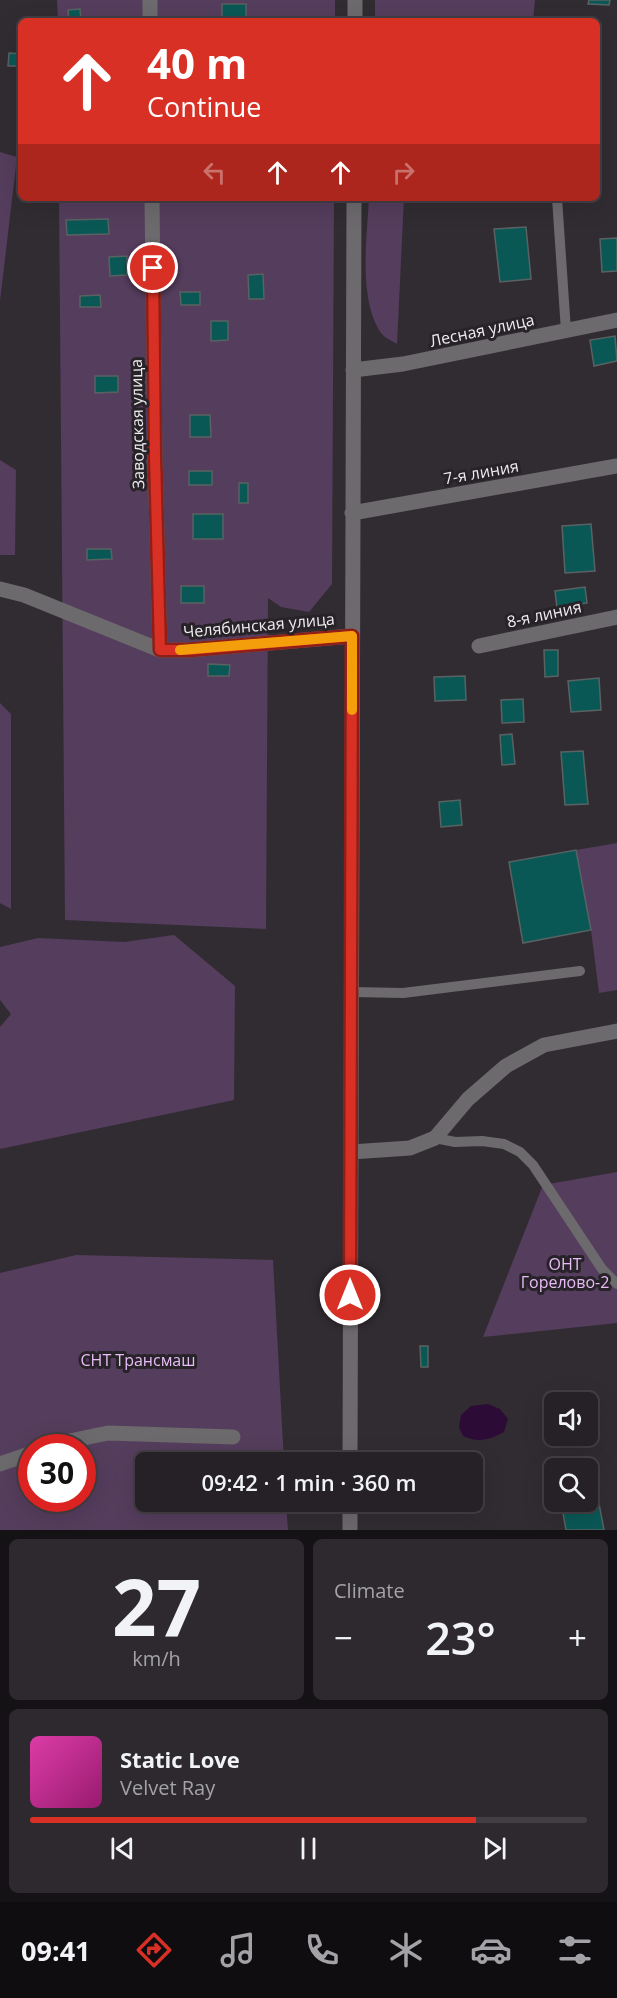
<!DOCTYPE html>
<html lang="en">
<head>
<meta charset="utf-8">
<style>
	body { margin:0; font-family:"Open Sans",sans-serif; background:#2d292e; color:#f1f3f6; height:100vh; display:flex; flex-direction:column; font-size:22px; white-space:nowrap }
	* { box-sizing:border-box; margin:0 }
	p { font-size:20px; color:#a3a3a7 }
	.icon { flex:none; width:33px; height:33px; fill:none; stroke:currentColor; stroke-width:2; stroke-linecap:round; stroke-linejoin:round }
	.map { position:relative; height:1530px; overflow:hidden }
	.side { display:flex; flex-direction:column; gap:9px; padding:9px; background:#141215; flex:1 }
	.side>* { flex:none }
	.guide { position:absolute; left:18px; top:18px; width:582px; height:183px; border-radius:9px; box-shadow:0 6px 24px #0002,0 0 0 2px #423e43; background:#d93025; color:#fff; overflow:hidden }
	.controls { position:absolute; left:544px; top:1392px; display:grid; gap:12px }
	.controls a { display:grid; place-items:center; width:54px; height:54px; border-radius:9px; background:#252126; box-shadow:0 6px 24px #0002,0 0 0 2px #423e43; font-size:30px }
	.speed { position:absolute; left:18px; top:1434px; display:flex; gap:12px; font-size:30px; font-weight:700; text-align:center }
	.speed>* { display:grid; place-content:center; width:78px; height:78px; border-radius:50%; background:#252126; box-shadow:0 6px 24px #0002,0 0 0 2px #423e43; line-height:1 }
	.speed .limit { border:9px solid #d22; background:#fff; color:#111 }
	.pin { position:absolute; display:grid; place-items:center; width:51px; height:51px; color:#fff; margin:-26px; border:3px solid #fff; border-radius:50%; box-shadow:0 2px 6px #0007 }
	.me { position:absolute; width:66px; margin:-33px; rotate:0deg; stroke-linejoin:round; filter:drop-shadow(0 0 4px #0008) }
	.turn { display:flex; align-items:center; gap:21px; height:126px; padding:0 30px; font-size:27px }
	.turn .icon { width:78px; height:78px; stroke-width:2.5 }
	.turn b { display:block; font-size:42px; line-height:51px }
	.lanes { display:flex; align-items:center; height:57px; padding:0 30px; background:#0003; justify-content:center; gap:30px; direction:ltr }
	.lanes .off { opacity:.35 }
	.big { font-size:45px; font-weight:600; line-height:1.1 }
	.side .widget { flex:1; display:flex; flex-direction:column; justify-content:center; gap:9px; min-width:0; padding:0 21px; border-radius:9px; background:#2d292e }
	.side .dial { align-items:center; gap:0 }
	.dial b { font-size:78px; line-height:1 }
	.song { display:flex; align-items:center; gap:18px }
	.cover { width:72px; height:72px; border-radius:9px; background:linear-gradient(135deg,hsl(320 70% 55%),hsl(320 70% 35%)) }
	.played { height:6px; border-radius:3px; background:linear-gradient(90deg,#d93025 80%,#423e43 80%) }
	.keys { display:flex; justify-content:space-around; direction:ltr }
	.heat { display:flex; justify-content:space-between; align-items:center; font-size:33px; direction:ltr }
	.side .tiles { flex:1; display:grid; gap:9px; grid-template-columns:1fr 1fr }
	.widget:last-child { grid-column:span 2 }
	.trip { position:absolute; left:135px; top:1452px; width:348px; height:60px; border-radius:9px; background:#252126; box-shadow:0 6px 24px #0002,0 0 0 2px #423e43; font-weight:600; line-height:60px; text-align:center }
	.dock { display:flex; height:96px; justify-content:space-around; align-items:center; background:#0f0d0f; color:#a3a3a7 }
	.dock .icon { width:42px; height:42px }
	.dock .active { color:#d93025 }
	.dock b { font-size:27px; color:#f1f3f6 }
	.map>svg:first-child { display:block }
	.green { fill:#553d5d; fill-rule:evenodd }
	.water { fill:#2d0b37 }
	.building { fill:#0a5856; stroke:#596262; stroke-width:1.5 }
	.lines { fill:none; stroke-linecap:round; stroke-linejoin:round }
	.lane { stroke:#6c6a6c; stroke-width:10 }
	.street { stroke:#6c6a6c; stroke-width:15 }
	.route-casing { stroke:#8d1f18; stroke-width:15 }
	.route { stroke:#d93025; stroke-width:10 }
	.slow { stroke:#f59e0b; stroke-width:10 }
	.labels { text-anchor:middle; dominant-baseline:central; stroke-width:6; stroke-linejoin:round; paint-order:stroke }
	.street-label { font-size:16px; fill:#eeecef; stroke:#272328 }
	.park-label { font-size:16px; fill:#e8bcf7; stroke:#272328 }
</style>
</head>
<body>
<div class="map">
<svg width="617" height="1530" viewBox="0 0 617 1530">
	<rect width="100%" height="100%" fill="#312c32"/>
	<path class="green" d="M 57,0 L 335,0 L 335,21 L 58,21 Z
		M 375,0 L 535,0 L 533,21 L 375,21 Z
		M 0,152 L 17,157 L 0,301 Z
		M 59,198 L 334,198 L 332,584 L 309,612 L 281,607 L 268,598 L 266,929 L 65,920 Z
		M 369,198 L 404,198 L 397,344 C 392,341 385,338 381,333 C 358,299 367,238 369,198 Z
		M 0,460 L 16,470 L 15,555 L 0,555 Z
		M 0,703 L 11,714 L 11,909 L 0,903 Z
		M 617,843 L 617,990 L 599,993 L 591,930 L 576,850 Z
		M 174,935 L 235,986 L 234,1100 L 0,1149 L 0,1027 L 11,1014 L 0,1000 L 0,947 L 38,938 L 124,942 Z
		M 617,1172 L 617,1323 L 483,1337 L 543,1185 Z
		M 76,1255 L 273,1260 L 284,1462 L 146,1462 L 146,1502 L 286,1502 L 288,1530 L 0,1530 L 0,1273 ZM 32,1448 L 82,1448 L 82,1498 L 32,1498 Z"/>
	<path class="water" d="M 488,1404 L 500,1409 L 508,1419 L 504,1432 C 489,1440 479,1443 463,1436 L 459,1427 L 461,1415 L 471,1406 Z"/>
	<path class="building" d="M 589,0 L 610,0 L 609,5 L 588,4 Z
		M 222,4 L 246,4 L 246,21 L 222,21 Z
		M 80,9 L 81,21 L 69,21 L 68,10 Z
		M 54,18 L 54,21 L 30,21 L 30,19 Z
		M 9,53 L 21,54 L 20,66 L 8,66 Z
		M 108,219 L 109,234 L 67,235 L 66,220 Z
		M 526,227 L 531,279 L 500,282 L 494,229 Z
		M 617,238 L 617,271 L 602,272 L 600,239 Z
		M 127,256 L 127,275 L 110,276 L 109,257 Z
		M 263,274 L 264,299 L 249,299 L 248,275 Z
		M 180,292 L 200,292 L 200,305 L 181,305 Z
		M 100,295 L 101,307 L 80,307 L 80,296 Z
		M 211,321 L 228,321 L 228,340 L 211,341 Z
		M 615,336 L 617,361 L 594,366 L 590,340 Z
		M 95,376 L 118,376 L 118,392 L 95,393 Z
		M 190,415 L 210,415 L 211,437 L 190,437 Z
		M 189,471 L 212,471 L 212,485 L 189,485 Z
		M 239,483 L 248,483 L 248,503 L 239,503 Z
		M 193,514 L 223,514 L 223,539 L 193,539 Z
		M 591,524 L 595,571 L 565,573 L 562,526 Z
		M 87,549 L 111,549 L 112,559 L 87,560 Z
		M 181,586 L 204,586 L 204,603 L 181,603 Z
		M 585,587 L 587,603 L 557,608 L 555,591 Z
		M 544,650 L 558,650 L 558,676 L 545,677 Z
		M 208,664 L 230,665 L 229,676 L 208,676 Z
		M 465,676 L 466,700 L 435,701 L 434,677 Z
		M 599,678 L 601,710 L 571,712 L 568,681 Z
		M 523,699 L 524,722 L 502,723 L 501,700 Z
		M 512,734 L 515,764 L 502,765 L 500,735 Z
		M 583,751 L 588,804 L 565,805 L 561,752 Z
		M 460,800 L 462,825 L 441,827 L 439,802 Z
		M 576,850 L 591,930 L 523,943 L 509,862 Z
		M 420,1346 L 428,1346 L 428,1367 L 421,1367 Z
		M 594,1477 L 604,1530 L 566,1530 L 561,1502 L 588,1502 L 588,1478 Z"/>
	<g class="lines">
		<path class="lane" d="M 557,198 L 566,331
			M 352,992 L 403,993 L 580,971
			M 435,1138 L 455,1142 L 482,1141 L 504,1144 L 520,1152 L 533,1165 L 602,1269 L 617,1284"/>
		<path class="street" d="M 150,0 L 150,21
			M 355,21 L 355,0
			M 152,198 L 155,456 L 160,650
			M 353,370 L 403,364 L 617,320
			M 352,513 L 617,466
			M 0,589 L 24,595 L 160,650 L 188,650 L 352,636
			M 479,646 L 617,617
			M 351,1152 L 410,1148 L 435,1138 L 468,1099 L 506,1066 L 544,1045 L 617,1031
			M 48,1448 L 65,1442 L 108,1433 L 233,1437
			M 350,1462 L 354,198
			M 0,1464 L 32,1453
			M 350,1530 L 350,1502"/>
	</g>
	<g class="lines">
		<defs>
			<path id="route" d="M 153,268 L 155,456 L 160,650 L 188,650 L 352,636 L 350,1295"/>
		</defs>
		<use href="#route" class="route-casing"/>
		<use href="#route" class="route"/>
		<path class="slow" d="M 180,650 L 352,636 L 352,710"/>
	</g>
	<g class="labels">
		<g class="street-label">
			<text transform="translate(482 330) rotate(-12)">Лесная улица</text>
			<text transform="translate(137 424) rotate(-91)">Заводская улица</text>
			<text transform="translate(481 472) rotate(-10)">7-я линия</text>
			<text transform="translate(544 614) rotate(-12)">8-я линия</text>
			<text transform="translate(259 625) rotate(-5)">Челябинская улица</text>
		</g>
		<g class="park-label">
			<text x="565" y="1264">ОНТ<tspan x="565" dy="18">Горелово-2</tspan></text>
			<text x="138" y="1360">СНТ Трансмаш</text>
		</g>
	</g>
</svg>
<div class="controls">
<a><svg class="icon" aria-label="sound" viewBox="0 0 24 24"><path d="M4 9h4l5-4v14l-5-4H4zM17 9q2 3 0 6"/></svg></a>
<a><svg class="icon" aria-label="search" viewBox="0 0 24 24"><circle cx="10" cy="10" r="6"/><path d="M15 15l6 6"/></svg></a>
</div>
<div class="speed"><div class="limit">30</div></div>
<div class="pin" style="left:153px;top:268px;background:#d93025"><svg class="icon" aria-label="arrive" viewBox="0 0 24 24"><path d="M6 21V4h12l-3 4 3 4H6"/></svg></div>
<svg class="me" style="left:350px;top:1295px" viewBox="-20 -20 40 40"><circle r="17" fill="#d93025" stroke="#fff" stroke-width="3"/><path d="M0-11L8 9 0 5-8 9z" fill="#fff"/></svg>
<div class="trip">09:42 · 1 min · 360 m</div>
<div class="guide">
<div class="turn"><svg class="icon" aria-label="ahead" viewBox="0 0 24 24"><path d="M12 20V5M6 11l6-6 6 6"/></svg><div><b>40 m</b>Continue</div></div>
<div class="lanes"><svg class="icon off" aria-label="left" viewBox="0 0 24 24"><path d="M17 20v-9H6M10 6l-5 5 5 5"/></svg><svg class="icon" aria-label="ahead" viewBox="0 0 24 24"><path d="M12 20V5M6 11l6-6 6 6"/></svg><svg class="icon" aria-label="ahead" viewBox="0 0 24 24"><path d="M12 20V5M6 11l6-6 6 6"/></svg><svg class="icon off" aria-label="right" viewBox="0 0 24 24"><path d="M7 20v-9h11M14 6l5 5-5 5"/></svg></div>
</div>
</div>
<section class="side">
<div class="tiles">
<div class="widget dial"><b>27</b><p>km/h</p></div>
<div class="widget"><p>Climate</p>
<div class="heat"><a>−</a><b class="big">23°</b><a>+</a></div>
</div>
<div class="widget">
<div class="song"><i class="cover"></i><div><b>Static Love</b><p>Velvet Ray</p></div></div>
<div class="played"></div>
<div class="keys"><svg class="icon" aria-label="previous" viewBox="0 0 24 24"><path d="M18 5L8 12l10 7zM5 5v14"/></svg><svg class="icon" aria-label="pause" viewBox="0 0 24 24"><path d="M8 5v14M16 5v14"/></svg><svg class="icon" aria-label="next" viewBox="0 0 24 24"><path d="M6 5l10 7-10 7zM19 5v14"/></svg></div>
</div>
</div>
</section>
<nav class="dock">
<b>09:41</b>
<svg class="icon active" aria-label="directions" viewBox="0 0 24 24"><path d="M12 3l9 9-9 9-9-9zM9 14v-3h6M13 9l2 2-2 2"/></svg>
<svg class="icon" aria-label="music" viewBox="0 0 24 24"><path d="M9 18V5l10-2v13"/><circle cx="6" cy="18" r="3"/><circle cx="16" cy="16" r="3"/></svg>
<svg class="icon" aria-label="phone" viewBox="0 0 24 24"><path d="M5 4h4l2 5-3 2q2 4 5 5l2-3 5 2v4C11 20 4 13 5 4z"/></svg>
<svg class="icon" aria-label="climate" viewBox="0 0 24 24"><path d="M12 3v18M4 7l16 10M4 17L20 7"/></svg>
<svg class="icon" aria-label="car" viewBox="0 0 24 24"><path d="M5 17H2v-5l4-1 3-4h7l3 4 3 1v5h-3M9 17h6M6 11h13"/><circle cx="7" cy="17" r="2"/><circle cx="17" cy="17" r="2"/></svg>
<svg class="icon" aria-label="filters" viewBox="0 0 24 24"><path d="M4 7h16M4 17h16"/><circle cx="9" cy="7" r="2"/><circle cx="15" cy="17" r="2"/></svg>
</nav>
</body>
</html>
